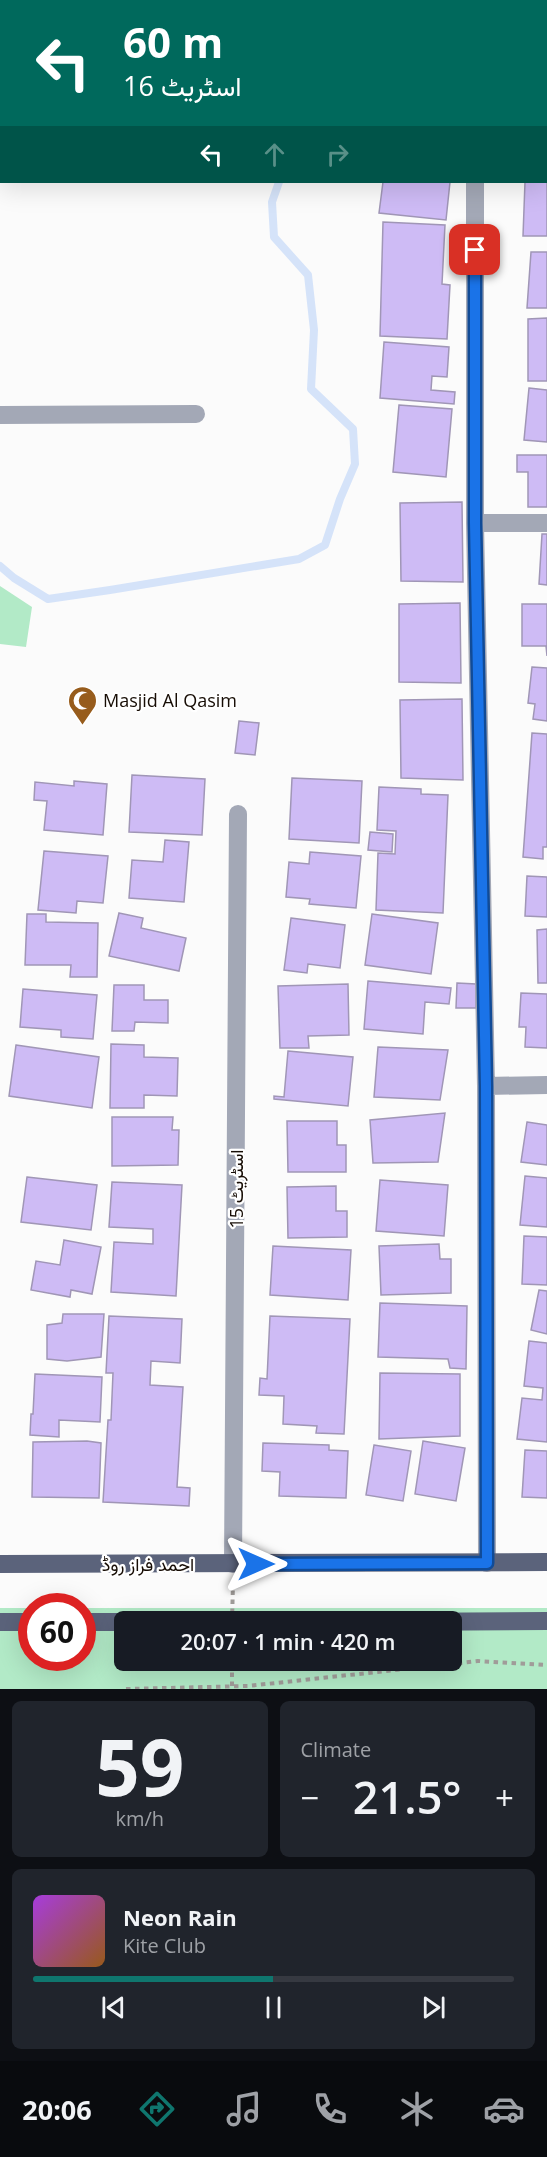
<!DOCTYPE html>
<html lang="en">
<head>
<meta charset="utf-8">
<style>
	body { margin:0; font-family:"Open Sans",Vazirmatn,sans-serif; background:#20242c; color:#f1f3f6; height:100vh; display:flex; flex-direction:column; font-size:22px; white-space:nowrap }
	* { box-sizing:border-box; margin:0 }
	p { font-size:20px; color:#9ea1a6 }
	.icon { flex:none; width:33px; height:33px; fill:none; stroke:currentColor; stroke-width:2; stroke-linecap:round; stroke-linejoin:round }
	.map { position:relative; height:1689px; overflow:hidden }
	.panel { display:flex; flex-direction:column; gap:12px; padding:12px; background:#0d0f14; flex:1 }
	.panel>* { flex:none }
	.hud { position:absolute; left:0px; top:0px; width:548px; height:183px; box-shadow:0 6px 24px #0002; background:#00695c; color:#fff; overflow:hidden }
	.speed { position:absolute; left:18px; top:1593px; display:flex; gap:12px; font-size:30px; font-weight:700; text-align:center }
	.speed>* { display:grid; place-content:center; width:78px; height:78px; border-radius:50%; background:#171b24; box-shadow:0 6px 24px #0002; line-height:1 }
	.speed .limit { border:9px solid #d22; background:#fff; color:#111 }
	.pin { position:absolute; display:grid; place-items:center; width:51px; height:51px; color:#fff; margin:-26px; border-radius:12px; box-shadow:0 3px 9px #0006 }
	.me { position:absolute; width:66px; margin:-33px; rotate:90deg; stroke-linejoin:round; filter:drop-shadow(0 0 4px #0008) }
	.turn { display:flex; align-items:center; gap:21px; height:126px; padding:0 24px; font-size:27px }
	.turn .icon { width:78px; height:78px; stroke-width:2.5 }
	.turn b { display:block; font-size:42px; line-height:51px }
	.lanes { display:flex; align-items:center; height:57px; padding:0 24px; background:#0003; justify-content:center; gap:30px; direction:ltr }
	.lanes .off { opacity:.35 }
	.big { font-size:45px; font-weight:600; line-height:1.1 }
	.panel .card { flex:1; display:flex; flex-direction:column; justify-content:center; gap:9px; min-width:0; padding:0 21px; border-radius:9px; background:#20242c }
	.panel .dial { align-items:center; gap:0 }
	.dial b { font-size:78px; line-height:1 }
	.song { display:flex; align-items:center; gap:18px }
	.cover { width:72px; height:72px; border-radius:9px; background:linear-gradient(135deg,hsl(280 70% 55%),hsl(30 70% 35%)) }
	.played { height:6px; border-radius:3px; background:linear-gradient(90deg,#0f766e 50%,#363941 50%) }
	.keys { display:flex; justify-content:space-around; direction:ltr }
	.heat { display:flex; justify-content:space-between; align-items:center; font-size:33px; direction:ltr }
	.panel .tiles { flex:1; display:grid; gap:12px; grid-template-columns:1fr 1fr }
	.card:last-child { grid-column:span 2 }
	.trip { position:absolute; left:114px; top:1611px; width:348px; height:60px; border-radius:9px; background:#171b24; box-shadow:0 6px 24px #0002; font-weight:600; line-height:60px; text-align:center }
	.tab-bar { display:flex; height:96px; justify-content:space-around; align-items:center; background:#090b0e; color:#9ea1a6 }
	.tab-bar .icon { width:42px; height:42px }
	.tab-bar .on { color:#0f766e }
	.tab-bar b { font-size:27px; color:#f1f3f6 }
	.map>svg:first-child { display:block }
	.green { fill:#b2eac7; fill-rule:evenodd }
	.lines { fill:none; stroke-linecap:round; stroke-linejoin:round }
	.stream { stroke:#d5e3f9; stroke-width:8 }
	.building { fill:#cebbf5; stroke:#a096b6; stroke-width:1.5 }
	.path { stroke:#a09c99; stroke-width:4; stroke-dasharray:4.5 4.5; stroke-linecap:butt }
	.minor { stroke:#a3a8b6; stroke-width:18 }
	.major { stroke:#5b637b; stroke-width:18 }
	.route-casing { stroke:#114b97; stroke-width:15 }
	.route { stroke:#1a73e8; stroke-width:10 }
	.labels { text-anchor:middle; dominant-baseline:central; stroke-width:4.5; stroke-linejoin:round; paint-order:stroke }
	.poi-label { font-size:18px; fill:#170d05; stroke:#fff; text-anchor:start }
	.street-label { font-size:18px; fill:#170d05; stroke:#fff }
</style>
</head>
<body>
<div class="map">
<svg width="547" height="1689" viewBox="0 0 547 1689">
	<rect width="100%" height="100%" fill="#fbfbfb"/>
	<path class="green" d="M 0,586 L 32,607 L 26,647 L 0,644 Z
		M 0,1608 L 31,1608 L 32,1658 L 82,1658 L 83,1608 L 547,1608 L 547,1689 L 0,1689 ZM 124,1622 L 452,1622 L 452,1660 L 124,1660 Z"/>
	<g class="lines">
		<path class="stream" d="M 170,0 L 171,2
			M 0,566 L 14,578 L 48,599 L 110,590 L 299,559 L 325,545 L 340,499 L 355,464 L 353,429 L 311,389 L 314,330 L 308,275 L 274,237 L 272,202 L 279,182"/>
	</g>
	<path class="building" d="M 520,0 L 547,0 L 547,35 L 546,2 Z
		M 546,51 L 547,51 L 547,103 L 546,103 Z
		M 546,115 L 547,115 L 547,167 L 546,167 Z
		M 383,182 L 450,182 L 446,220 L 379,213 Z
		M 525,182 L 547,182 L 547,236 L 523,236 Z
		M 383,222 L 445,225 L 442,284 L 450,285 L 447,339 L 380,336 Z
		M 531,252 L 547,252 L 547,308 L 527,308 Z
		M 547,318 L 547,381 L 528,381 L 528,319 Z
		M 384,342 L 449,347 L 447,377 L 432,376 L 431,390 L 455,392 L 454,404 L 380,398 Z
		M 529,388 L 547,390 L 547,442 L 524,440 Z
		M 399,405 L 452,409 L 446,477 L 393,472 Z
		M 517,455 L 547,455 L 547,507 L 528,507 L 528,472 L 517,472 Z
		M 462,502 L 463,582 L 401,581 L 400,503 Z
		M 542,534 L 547,534 L 547,585 L 539,584 Z
		M 460,603 L 461,683 L 399,682 L 399,604 Z
		M 522,604 L 547,604 L 547,656 L 546,646 L 522,646 Z
		M 532,667 L 547,668 L 547,721 L 533,719 L 535,704 L 528,703 Z
		M 462,699 L 463,780 L 401,778 L 400,700 Z
		M 239,721 L 259,723 L 255,755 L 235,753 Z
		M 532,733 L 547,734 L 547,847 L 543,847 L 543,859 L 523,857 Z
		M 132,775 L 205,779 L 202,835 L 129,832 Z
		M 292,778 L 362,781 L 359,843 L 289,839 Z
		M 74,781 L 107,784 L 103,835 L 44,830 L 47,801 L 34,800 L 35,782 L 74,786 Z
		M 379,787 L 421,789 L 421,794 L 448,795 L 443,913 L 376,910 L 378,853 L 395,854 L 396,831 L 377,830 Z
		M 370,832 L 393,834 L 392,852 L 368,850 Z
		M 165,840 L 189,842 L 184,902 L 129,898 L 132,860 L 163,862 Z
		M 44,851 L 108,856 L 103,903 L 77,901 L 76,913 L 38,910 Z
		M 310,852 L 361,856 L 356,908 L 309,904 L 310,899 L 286,897 L 289,862 L 309,864 Z
		M 527,876 L 547,877 L 547,917 L 525,916 Z
		M 119,913 L 143,918 L 141,928 L 186,938 L 179,971 L 109,956 Z
		M 27,914 L 46,914 L 46,922 L 98,923 L 97,977 L 70,977 L 71,965 L 25,965 Z
		M 372,914 L 438,923 L 431,974 L 365,965 Z
		M 291,918 L 345,925 L 340,968 L 308,964 L 307,973 L 284,970 Z
		M 547,929 L 547,983 L 538,983 L 537,930 Z
		M 368,981 L 451,988 L 449,1004 L 425,1002 L 423,1034 L 364,1029 Z
		M 457,983 L 476,984 L 476,1008 L 456,1008 Z
		M 348,984 L 349,1035 L 308,1036 L 309,1048 L 280,1048 L 278,986 Z
		M 114,985 L 144,985 L 144,1000 L 168,1000 L 168,1023 L 135,1022 L 134,1031 L 112,1031 Z
		M 23,989 L 97,995 L 93,1039 L 61,1037 L 61,1030 L 20,1027 Z
		M 521,993 L 547,994 L 547,1048 L 525,1047 L 526,1027 L 519,1027 Z
		M 111,1044 L 144,1045 L 144,1057 L 178,1058 L 177,1096 L 144,1095 L 144,1108 L 110,1108 Z
		M 16,1045 L 99,1057 L 92,1108 L 9,1096 Z
		M 378,1047 L 448,1050 L 440,1100 L 374,1097 Z
		M 288,1051 L 353,1057 L 348,1106 L 274,1099 L 274,1096 L 284,1097 Z
		M 445,1113 L 438,1162 L 373,1163 L 370,1120 Z
		M 112,1117 L 173,1117 L 172,1130 L 179,1130 L 178,1165 L 112,1166 Z
		M 287,1121 L 337,1121 L 337,1145 L 346,1145 L 346,1172 L 288,1172 Z
		M 527,1122 L 547,1125 L 547,1165 L 521,1162 Z
		M 525,1176 L 547,1178 L 547,1227 L 520,1225 Z
		M 27,1177 L 97,1185 L 91,1230 L 21,1222 Z
		M 380,1180 L 448,1185 L 444,1236 L 376,1231 Z
		M 112,1182 L 182,1185 L 176,1296 L 111,1292 L 114,1242 L 153,1244 L 153,1229 L 109,1227 Z
		M 336,1186 L 336,1211 L 347,1211 L 347,1237 L 288,1238 L 287,1187 Z
		M 524,1236 L 547,1237 L 547,1285 L 522,1284 Z
		M 64,1240 L 101,1247 L 92,1294 L 71,1290 L 70,1297 L 31,1290 L 36,1261 L 60,1265 Z
		M 439,1244 L 440,1259 L 451,1259 L 451,1293 L 381,1295 L 379,1246 Z
		M 273,1246 L 351,1250 L 348,1300 L 270,1295 Z
		M 539,1290 L 547,1291 L 547,1334 L 531,1330 Z
		M 380,1303 L 467,1306 L 466,1369 L 450,1368 L 448,1359 L 378,1357 Z
		M 63,1314 L 104,1314 L 101,1357 L 67,1361 L 47,1359 L 47,1325 L 62,1323 Z
		M 109,1316 L 182,1319 L 180,1363 L 151,1361 L 150,1385 L 183,1387 L 177,1487 L 190,1488 L 189,1506 L 103,1502 L 108,1420 L 111,1420 L 113,1373 L 106,1373 Z
		M 270,1316 L 350,1319 L 344,1434 L 316,1433 L 317,1426 L 283,1424 L 284,1396 L 259,1395 L 260,1378 L 267,1379 Z
		M 529,1341 L 547,1343 L 547,1442 L 517,1439 L 522,1398 L 542,1400 L 543,1388 L 524,1386 Z
		M 380,1373 L 460,1374 L 460,1436 L 379,1439 Z
		M 35,1374 L 102,1377 L 100,1422 L 59,1420 L 59,1437 L 30,1435 L 31,1414 L 33,1414 Z
		M 87,1441 L 101,1443 L 99,1498 L 32,1497 L 33,1442 Z
		M 423,1441 L 465,1448 L 456,1501 L 415,1494 Z
		M 263,1443 L 329,1445 L 329,1450 L 348,1451 L 346,1498 L 279,1496 L 280,1472 L 262,1471 Z
		M 374,1445 L 411,1451 L 403,1501 L 366,1495 Z
		M 525,1450 L 547,1451 L 547,1498 L 522,1497 Z"/>
	<g class="lines">
		<path class="path" d="M 232,1622 L 233,1583
			M 232,1686 L 232,1660
			M 126,1689 L 248,1686 L 478,1661 L 547,1665"/>
		<path class="minor" d="M 475,182 L 475,523 L 486,1086 L 487,1563
			M 0,415 L 196,414
			M 475,523 L 547,523
			M 486,1086 L 547,1085
			M 233,1564 L 238,814"/>
		<path class="major" d="M 0,1564 L 547,1562
			M 0,1622 L 32,1622
			M 82,1622 L 124,1622
			M 379,1622 L 547,1621"/>
	</g>
	<g class="lines">
		<defs>
			<path id="route" d="M 256,1564 L 487,1563 L 486,1086 L 475,523 L 475,250"/>
		</defs>
		<use href="#route" class="route-casing"/>
		<use href="#route" class="route"/>
	</g>
	<defs>
		<symbol id="mosque-pin" viewBox="-11 -11 22 30"><path d="M0 17L-7.5 6A9.5 9.5 0 1 1 7.5 6Z" fill="#975c1c" stroke="#fff"/><path d="M3.5-4.9A6 6 0 1 0 3.5 4.9A5 5 0 1 1 3.5-4.9Z" fill="#fff"/></symbol>
	</defs>
	<g fill-rule="evenodd">
		<use href="#mosque-pin" x="66" y="684" width="33" height="45"/>
	</g>
	<g class="labels">
		<g class="poi-label">
			<text x="103" y="700">Masjid Al Qasim</text>
		</g>
		<g class="street-label">
			<text transform="translate(236 1189) rotate(-90)">اسٹریٹ 15</text>
			<text x="148" y="1564">احمد فراز روڈ</text>
		</g>
	</g>
</svg>
<div class="speed"><div class="limit">60</div></div>
<div class="pin" style="left:475px;top:250px;background:#d93025"><svg class="icon" aria-label="arrive" viewBox="0 0 24 24"><path d="M6 21V4h12l-3 4 3 4H6"/></svg></div>
<svg class="me" style="left:256px;top:1564px" viewBox="-20 -20 40 40"><path d="M0-17L14 15 0 8-14 15z" fill="#1a73e8" stroke="#fff" stroke-width="4"/></svg>
<div class="trip">20:07 · 1 min · 420 m</div>
<div class="hud">
<div class="turn"><svg class="icon" aria-label="left" viewBox="0 0 24 24"><path d="M17 20v-9H6M10 6l-5 5 5 5"/></svg><div><b>60 m</b>اسٹریٹ 16</div></div>
<div class="lanes"><svg class="icon" aria-label="left" viewBox="0 0 24 24"><path d="M17 20v-9H6M10 6l-5 5 5 5"/></svg><svg class="icon off" aria-label="ahead" viewBox="0 0 24 24"><path d="M12 20V5M6 11l6-6 6 6"/></svg><svg class="icon off" aria-label="right" viewBox="0 0 24 24"><path d="M7 20v-9h11M14 6l5 5-5 5"/></svg></div>
</div>
</div>
<section class="panel">
<div class="tiles">
<div class="card dial"><b>59</b><p>km/h</p></div>
<div class="card"><p>Climate</p>
<div class="heat"><a>−</a><b class="big">21.5°</b><a>+</a></div>
</div>
<div class="card">
<div class="song"><i class="cover"></i><div><b>Neon Rain</b><p>Kite Club</p></div></div>
<div class="played"></div>
<div class="keys"><svg class="icon" aria-label="previous" viewBox="0 0 24 24"><path d="M18 5L8 12l10 7zM5 5v14"/></svg><svg class="icon" aria-label="pause" viewBox="0 0 24 24"><path d="M8 5v14M16 5v14"/></svg><svg class="icon" aria-label="next" viewBox="0 0 24 24"><path d="M6 5l10 7-10 7zM19 5v14"/></svg></div>
</div>
</div>
</section>
<nav class="tab-bar">
<b>20:06</b>
<svg class="icon on" aria-label="directions" viewBox="0 0 24 24"><path d="M12 3l9 9-9 9-9-9zM9 14v-3h6M13 9l2 2-2 2"/></svg>
<svg class="icon" aria-label="music" viewBox="0 0 24 24"><path d="M9 18V5l10-2v13"/><circle cx="6" cy="18" r="3"/><circle cx="16" cy="16" r="3"/></svg>
<svg class="icon" aria-label="phone" viewBox="0 0 24 24"><path d="M5 4h4l2 5-3 2q2 4 5 5l2-3 5 2v4C11 20 4 13 5 4z"/></svg>
<svg class="icon" aria-label="climate" viewBox="0 0 24 24"><path d="M12 3v18M4 7l16 10M4 17L20 7"/></svg>
<svg class="icon" aria-label="car" viewBox="0 0 24 24"><path d="M5 17H2v-5l4-1 3-4h7l3 4 3 1v5h-3M9 17h6M6 11h13"/><circle cx="7" cy="17" r="2"/><circle cx="17" cy="17" r="2"/></svg>
</nav>
</body>
</html>
